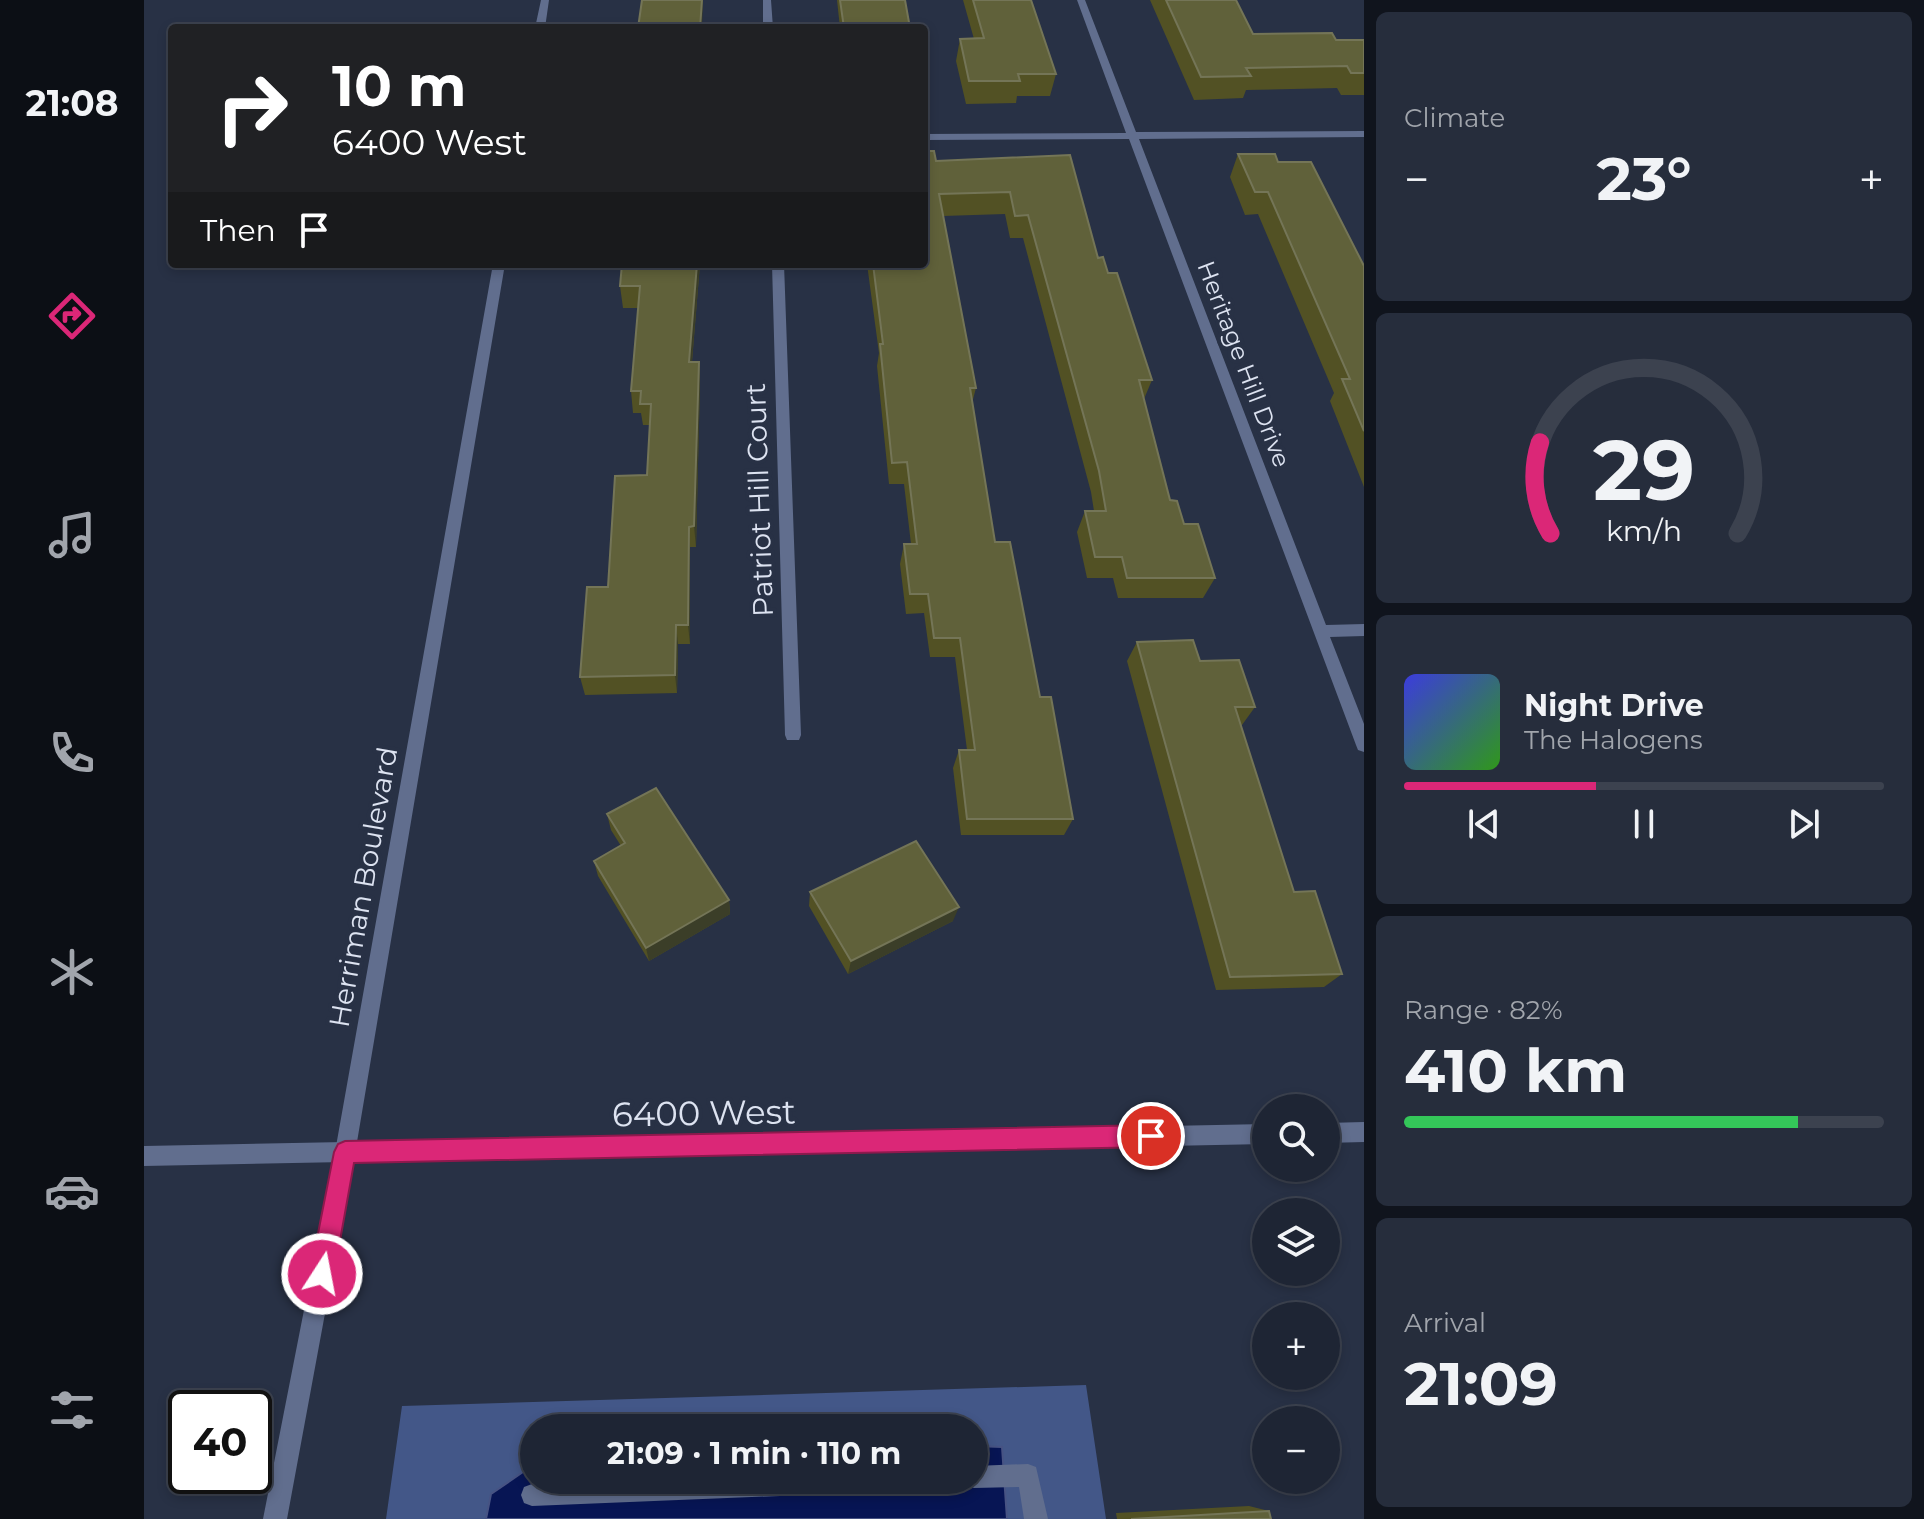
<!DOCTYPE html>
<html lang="en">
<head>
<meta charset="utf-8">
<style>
	body { margin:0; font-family:Montserrat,sans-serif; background:#262d3c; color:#f1f3f6; height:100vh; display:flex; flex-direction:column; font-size:30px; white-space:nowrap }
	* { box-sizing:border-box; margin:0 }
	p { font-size:26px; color:#a1a5ac }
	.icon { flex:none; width:44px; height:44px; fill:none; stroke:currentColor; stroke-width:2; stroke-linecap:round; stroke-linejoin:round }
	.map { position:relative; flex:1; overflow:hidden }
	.sheet { display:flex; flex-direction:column; gap:12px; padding:12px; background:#10141d; width:560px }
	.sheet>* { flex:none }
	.top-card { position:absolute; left:24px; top:24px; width:760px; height:244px; border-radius:8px; box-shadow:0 4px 12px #0003,0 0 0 2px #3c424f; background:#202124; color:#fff; overflow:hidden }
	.buttons { position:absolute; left:1108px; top:1094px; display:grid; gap:16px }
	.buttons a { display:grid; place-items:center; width:88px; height:88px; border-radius:50%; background:#1e2534; box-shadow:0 4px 12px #0003,0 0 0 2px #3c424f; font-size:40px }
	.speed { position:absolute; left:24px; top:1390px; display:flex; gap:16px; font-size:40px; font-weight:700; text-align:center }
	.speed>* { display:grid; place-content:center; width:104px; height:104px; border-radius:50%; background:#1e2534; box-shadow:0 4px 12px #0003,0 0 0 2px #3c424f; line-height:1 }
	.speed .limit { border:4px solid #111; border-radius:12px; background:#fff; color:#111 }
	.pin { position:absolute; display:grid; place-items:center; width:68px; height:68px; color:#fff; margin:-34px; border:4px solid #fff; border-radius:50%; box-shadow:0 2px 8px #0007 }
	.me { position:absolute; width:88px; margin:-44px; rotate:11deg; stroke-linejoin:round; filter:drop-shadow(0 0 6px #0008) }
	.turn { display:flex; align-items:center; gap:28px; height:168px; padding:0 32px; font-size:36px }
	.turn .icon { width:104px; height:104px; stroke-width:2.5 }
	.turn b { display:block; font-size:56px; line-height:68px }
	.then { display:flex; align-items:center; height:76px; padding:0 32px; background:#0003; gap:16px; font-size:30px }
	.big { font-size:60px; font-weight:700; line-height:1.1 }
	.sheet .tile { flex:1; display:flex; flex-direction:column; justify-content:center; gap:12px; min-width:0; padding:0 28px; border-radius:12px; background:#262d3c }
	.sheet .dial { align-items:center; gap:0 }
	.dial svg { height:208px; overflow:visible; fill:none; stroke:#3c424f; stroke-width:7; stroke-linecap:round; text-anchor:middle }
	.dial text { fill:#f1f3f6; stroke:none }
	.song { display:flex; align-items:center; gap:24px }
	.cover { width:96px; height:96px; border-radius:12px; background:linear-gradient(135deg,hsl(240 70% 55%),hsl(110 70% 35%)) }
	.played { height:8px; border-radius:4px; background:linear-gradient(90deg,#db2777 40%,#3c424f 40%) }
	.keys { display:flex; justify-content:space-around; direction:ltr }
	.heat { display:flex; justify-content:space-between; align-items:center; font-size:44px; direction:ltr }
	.charge { height:12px; border-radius:6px; background:linear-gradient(90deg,#34c759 82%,#3c424f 0) }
	.trip { position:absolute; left:376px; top:1414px; width:468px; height:80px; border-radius:40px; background:#1e2534; box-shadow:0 4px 12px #0003,0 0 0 2px #3c424f; font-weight:700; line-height:80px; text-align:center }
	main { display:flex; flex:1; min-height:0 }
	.menu { display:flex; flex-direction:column; width:144px; justify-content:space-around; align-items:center; background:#0c0f15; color:#a1a5ac }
	.menu .icon { width:56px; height:56px }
	.menu .on { color:#db2777 }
	.menu b { font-size:36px; color:#f1f3f6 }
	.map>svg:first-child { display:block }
	.green { fill:#435788; fill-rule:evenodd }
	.water { fill:#071554; stroke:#475383; stroke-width:2 }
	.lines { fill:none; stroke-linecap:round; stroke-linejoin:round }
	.service { fill:#616e8e; fill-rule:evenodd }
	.minor { fill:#616e8e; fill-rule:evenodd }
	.tertiary { fill:#616e8e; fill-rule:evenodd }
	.wall { fill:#525124 }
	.shaded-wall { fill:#3b3e28 }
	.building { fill:#60613a; stroke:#747557; stroke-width:2 }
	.route { fill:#db2777; stroke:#8e194d; stroke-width:2 }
	.labels { text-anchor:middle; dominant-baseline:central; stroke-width:8; stroke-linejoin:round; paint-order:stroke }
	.far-street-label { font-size:24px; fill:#dde3f1; stroke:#283145 }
	.street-label { font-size:28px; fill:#dde3f1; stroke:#283145 }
	.near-street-label { font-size:34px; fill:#dde3f1; stroke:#283145 }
</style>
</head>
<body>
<main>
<nav class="menu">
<b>21:08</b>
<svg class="icon on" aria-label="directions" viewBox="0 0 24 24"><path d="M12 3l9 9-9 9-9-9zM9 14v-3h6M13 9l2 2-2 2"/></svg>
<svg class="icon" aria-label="music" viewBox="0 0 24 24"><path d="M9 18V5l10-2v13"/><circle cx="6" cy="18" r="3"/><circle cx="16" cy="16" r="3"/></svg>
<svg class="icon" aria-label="phone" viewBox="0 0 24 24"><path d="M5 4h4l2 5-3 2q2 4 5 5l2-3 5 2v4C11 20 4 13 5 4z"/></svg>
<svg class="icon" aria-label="climate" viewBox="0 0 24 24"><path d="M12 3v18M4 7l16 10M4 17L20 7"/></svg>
<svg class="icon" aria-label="car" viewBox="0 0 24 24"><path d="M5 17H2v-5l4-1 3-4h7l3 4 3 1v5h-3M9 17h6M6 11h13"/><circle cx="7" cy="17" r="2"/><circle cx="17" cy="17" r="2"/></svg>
<svg class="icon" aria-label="filters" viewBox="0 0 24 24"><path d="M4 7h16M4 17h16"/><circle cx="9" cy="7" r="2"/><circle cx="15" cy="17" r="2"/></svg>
</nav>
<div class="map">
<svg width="1220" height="1519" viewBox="0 0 1220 1519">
	<rect width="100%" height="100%" fill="#283145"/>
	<path class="green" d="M 942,1385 L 962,1519 L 242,1519 L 258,1406 ZM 390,1428 L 830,1428 L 830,1480 L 390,1480 Z"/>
	<path class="water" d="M 830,1446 L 858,1447 L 863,1519 L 342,1519 L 347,1494 L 379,1472 L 390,1472 L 390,1480 L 830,1480 Z"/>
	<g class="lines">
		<path class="service" d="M 884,1464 L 892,1467 L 904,1519 L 880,1519 L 875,1487 L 830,1488 L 822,1485 L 820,1480 L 830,1480 L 830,1466 Z
			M 477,1480 L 768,1480 L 765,1488 L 757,1491 L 388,1506 L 380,1503 L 377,1495 L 380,1487 L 388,1484 Z"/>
		<path class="minor" d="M 619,0 L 627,0 L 629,28 L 619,28 Z
			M 933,0 L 941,0 L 992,132 L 1220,131 L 1220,137 L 995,139 L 1182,625 L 1220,624 L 1220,636 L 1186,637 L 1220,724 L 1220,752 L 1214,750 L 1212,745 L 985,139 L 780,140 L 780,134 L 982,133 Z
			M 628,264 L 640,264 L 657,735 L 655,740 L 643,740 L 641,735 Z
			M 201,1142 L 208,1145 L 211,1152 L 208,1159 L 201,1162 L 0,1166 L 0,1146 Z"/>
		<path class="tertiary" d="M 397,0 L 405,0 L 401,28 L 391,28 Z
			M 349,264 L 361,264 L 213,1142 L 1122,1124 L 1122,1144 L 209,1162 L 143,1519 L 119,1519 L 191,1152 Z
			M 1220,1122 L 1220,1142 L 1182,1143 L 1182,1123 Z"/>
	</g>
	<path class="wall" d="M 693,0 L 761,0 L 766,28 L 696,28 Z
		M 819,0 L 887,0 L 912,74 L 906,96 L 873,96 L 872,103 L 822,104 L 812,61 L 816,39 L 830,39 Z
		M 1006,0 L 1092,0 L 1109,34 L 1192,40 L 1220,40 L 1220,95 L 1197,95 L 1193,88 L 1102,90 L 1099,98 L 1050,100 Z
		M 1094,154 L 1134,162 L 1220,266 L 1220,487 L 1186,401 L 1190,393 L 1114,214 L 1101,215 L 1086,177 Z
		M 926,155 L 954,258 L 964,273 L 1008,380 L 1000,399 L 1026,500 L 1071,578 L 1059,598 L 974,598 L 969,578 L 943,578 L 933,532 L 941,511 L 950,511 L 947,492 L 879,238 L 866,238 L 861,214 L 799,216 L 832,388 L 828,403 L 851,542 L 929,819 L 920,835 L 817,835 L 809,768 L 815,750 L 823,750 L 811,657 L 786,657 L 780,613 L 762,614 L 756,564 L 760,544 L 767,544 L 760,484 L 745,484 L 733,366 L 735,353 L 723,264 L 780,264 L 792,161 Z
		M 478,264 L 556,264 L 548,362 L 555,362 L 556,383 L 552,547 L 546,547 L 546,644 L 534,644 L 533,693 L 441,695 L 436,677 L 464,587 L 503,475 L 506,425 L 499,425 L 497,413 L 489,413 L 487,391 L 494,308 L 479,308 L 476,286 Z
		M 993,642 L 1056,661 L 1111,707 L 1098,725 L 1096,725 L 1150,892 L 1198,974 L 1180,987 L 1072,990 L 983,661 Z
		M 463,814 L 585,900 L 586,914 L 505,961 L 454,876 L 450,861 L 477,846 L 467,830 Z
		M 666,892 L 809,921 L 704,974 L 665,906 Z
		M 1105,1506 L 1125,1511 L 1127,1519 L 973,1519 L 972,1513 Z"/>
	<path class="shaded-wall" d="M 558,0 L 559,0 L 558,28 L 556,28 Z
		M 553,264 L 556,264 L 546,384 L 545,362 Z
		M 555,362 L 556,383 L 552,547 L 550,526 Z
		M 545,527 L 546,547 L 546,644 L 544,625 Z
		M 532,625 L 534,644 L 533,693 L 531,675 Z
		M 585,900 L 586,914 L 505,961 L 502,948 Z
		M 815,907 L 809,921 L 704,974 L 707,961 Z"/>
	<path class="building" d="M 498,0 L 558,0 L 556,28 L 494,28 Z
		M 696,0 L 761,0 L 766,28 L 700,28 Z
		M 829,0 L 887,0 L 912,74 L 874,74 L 876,81 L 825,81 L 816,39 L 840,38 Z
		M 1022,0 L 1092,0 L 1109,34 L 1188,33 L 1192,40 L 1220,40 L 1220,73 L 1207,73 L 1203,66 L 1102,68 L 1107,76 L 1057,77 Z
		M 780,151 L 790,151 L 792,161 L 926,155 L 954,258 L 959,257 L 964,273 L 973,273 L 1008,380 L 995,380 L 1026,500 L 1033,501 L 1040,524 L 1054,524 L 1071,578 L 983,578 L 978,557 L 951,557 L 941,511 L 962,511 L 955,471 L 884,215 L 871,216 L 866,192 L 795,194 L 832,388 L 826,388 L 851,542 L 866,542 L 896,697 L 907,697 L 929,819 L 823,819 L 815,750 L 831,750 L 816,638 L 790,638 L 784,594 L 766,594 L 760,544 L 773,544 L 763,462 L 748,463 L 736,344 L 739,344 L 729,264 L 780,264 Z
		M 1094,154 L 1131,154 L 1134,162 L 1167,162 L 1220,266 L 1220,431 L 1198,379 L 1206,379 L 1124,192 L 1111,192 Z
		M 478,264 L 553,264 L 545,362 L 555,362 L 550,526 L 545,527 L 544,625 L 532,625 L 531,675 L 436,677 L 443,587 L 464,587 L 471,476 L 503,475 L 507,404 L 496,404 L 497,391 L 487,391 L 496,286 L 476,286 Z
		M 1049,640 L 1056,661 L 1095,660 L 1111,707 L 1091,707 L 1150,892 L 1171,891 L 1198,974 L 1086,977 L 993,642 Z
		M 512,788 L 585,900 L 502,948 L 450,861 L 481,843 L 463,814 Z
		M 772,841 L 815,907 L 707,961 L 666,892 Z
		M 1125,1511 L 1127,1519 L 987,1519 Z"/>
	<path class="route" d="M 1007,1125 L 1014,1128 L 1018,1136 L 1014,1144 L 1007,1147 L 210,1163 L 190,1274 L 186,1283 L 178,1286 L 169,1283 L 166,1274 L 190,1152 L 194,1144 L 201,1141 Z"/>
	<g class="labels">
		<g class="far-street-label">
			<text transform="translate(1100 364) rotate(69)">Heritage Hill Drive</text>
		</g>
		<g class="street-label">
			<text transform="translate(615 500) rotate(-92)">Patriot Hill Court</text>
			<text transform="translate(219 887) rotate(-80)">Herriman Boulevard</text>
		</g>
		<g class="near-street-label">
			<text transform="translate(560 1113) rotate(-1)">6400 West</text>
		</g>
	</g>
</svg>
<div class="buttons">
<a><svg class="icon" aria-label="search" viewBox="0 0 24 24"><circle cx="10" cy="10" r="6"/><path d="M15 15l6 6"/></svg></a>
<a><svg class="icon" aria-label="layers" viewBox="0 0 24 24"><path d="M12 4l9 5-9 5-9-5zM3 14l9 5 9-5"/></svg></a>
<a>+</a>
<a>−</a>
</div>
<div class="speed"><div class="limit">40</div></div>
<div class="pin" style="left:1007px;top:1136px;background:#d93025"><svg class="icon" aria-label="arrive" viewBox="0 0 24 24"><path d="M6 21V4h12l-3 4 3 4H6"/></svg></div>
<svg class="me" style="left:178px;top:1274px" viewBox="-20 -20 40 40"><circle r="17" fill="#db2777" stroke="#fff" stroke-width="3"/><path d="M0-11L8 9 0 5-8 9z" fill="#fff"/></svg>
<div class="trip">21:09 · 1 min · 110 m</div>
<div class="top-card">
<div class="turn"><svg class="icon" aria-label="right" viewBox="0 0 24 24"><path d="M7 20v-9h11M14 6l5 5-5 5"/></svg><div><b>10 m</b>6400 West</div></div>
<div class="then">Then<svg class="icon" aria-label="arrive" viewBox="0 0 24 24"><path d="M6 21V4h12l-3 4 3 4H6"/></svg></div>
</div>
</div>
<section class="sheet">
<div class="tile"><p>Climate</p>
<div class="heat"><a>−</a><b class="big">23°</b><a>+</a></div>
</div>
<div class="tile dial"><svg viewBox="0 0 100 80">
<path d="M14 69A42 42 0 1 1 86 69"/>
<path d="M14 69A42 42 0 0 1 10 34" stroke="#db2777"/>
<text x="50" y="56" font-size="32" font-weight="700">29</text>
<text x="50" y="72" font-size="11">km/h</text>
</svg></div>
<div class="tile">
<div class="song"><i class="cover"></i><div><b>Night Drive</b><p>The Halogens</p></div></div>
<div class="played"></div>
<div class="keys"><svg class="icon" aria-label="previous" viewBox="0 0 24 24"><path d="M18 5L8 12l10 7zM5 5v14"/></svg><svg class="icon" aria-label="pause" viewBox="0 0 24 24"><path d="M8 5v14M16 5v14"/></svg><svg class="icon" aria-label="next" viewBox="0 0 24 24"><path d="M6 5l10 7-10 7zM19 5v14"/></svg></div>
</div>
<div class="tile"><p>Range · 82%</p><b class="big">410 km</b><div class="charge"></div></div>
<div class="tile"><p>Arrival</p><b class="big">21:09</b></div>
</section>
</main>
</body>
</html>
